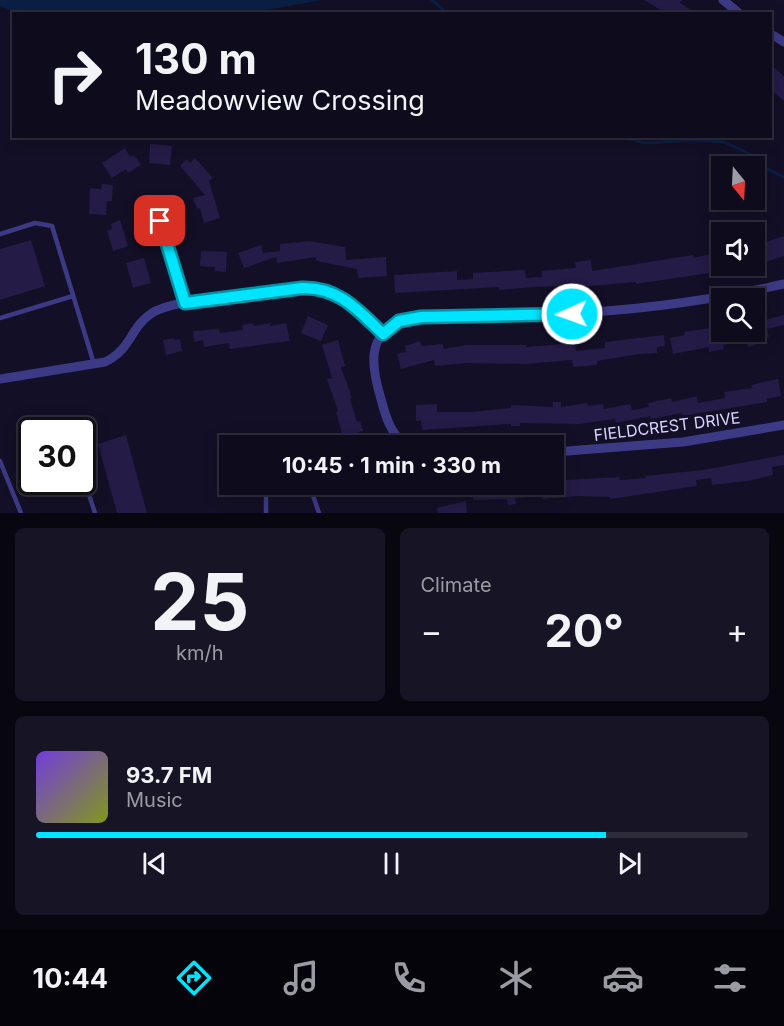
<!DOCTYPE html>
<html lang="en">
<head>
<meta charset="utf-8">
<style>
	body { margin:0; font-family:Inter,sans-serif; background:#171425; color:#f1f3f6; height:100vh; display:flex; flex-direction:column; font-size:22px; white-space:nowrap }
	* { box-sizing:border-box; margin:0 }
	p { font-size:20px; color:#9b9ba3 }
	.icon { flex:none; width:33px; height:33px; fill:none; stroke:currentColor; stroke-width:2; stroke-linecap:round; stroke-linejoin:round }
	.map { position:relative; height:513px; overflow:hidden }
	.drawer { display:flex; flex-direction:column; gap:15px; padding:15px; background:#08060f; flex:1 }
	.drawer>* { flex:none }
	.top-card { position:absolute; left:12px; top:12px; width:760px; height:126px; border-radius:0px; box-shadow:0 3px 15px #0003,0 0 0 2px #2e2b3b; background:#0e0b1c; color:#f1f3f6; overflow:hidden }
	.needle { width:39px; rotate:162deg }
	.fabs { position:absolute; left:711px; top:156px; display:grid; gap:12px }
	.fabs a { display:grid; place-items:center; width:54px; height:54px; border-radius:0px; background:#0e0b1c; box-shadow:0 3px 15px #0003,0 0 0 2px #2e2b3b; font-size:30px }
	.speed { position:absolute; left:18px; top:417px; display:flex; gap:12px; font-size:30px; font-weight:700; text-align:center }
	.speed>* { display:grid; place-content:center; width:78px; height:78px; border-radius:50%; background:#0e0b1c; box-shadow:0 3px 15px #0003,0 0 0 2px #2e2b3b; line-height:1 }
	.speed .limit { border:3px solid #111; border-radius:9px; background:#fff; color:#111 }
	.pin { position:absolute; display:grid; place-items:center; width:51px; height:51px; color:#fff; margin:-26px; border-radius:12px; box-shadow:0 3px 9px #0006 }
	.me { position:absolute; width:66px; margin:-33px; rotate:268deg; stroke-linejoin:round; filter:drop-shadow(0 0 4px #0008) }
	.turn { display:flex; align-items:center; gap:21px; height:126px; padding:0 24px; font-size:27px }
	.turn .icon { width:78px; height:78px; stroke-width:2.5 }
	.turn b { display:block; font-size:42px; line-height:51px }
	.big { font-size:45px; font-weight:700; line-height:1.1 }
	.drawer .widget { flex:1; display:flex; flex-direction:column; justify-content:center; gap:9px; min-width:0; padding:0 21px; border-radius:9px; background:#171425 }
	.drawer .dial { align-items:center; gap:0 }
	.dial b { font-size:78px; line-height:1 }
	.song { display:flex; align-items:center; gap:18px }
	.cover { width:72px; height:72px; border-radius:9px; background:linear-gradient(135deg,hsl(260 70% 55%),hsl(70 70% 35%)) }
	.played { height:6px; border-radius:3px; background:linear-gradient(90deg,#00e5ff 80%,#2e2b3b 80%) }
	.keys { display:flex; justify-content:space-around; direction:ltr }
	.heat { display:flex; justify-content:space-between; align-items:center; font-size:33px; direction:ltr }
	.drawer .tiles { flex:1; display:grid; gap:15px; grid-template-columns:1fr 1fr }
	.widget:last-child { grid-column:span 2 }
	.trip { position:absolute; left:219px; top:435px; width:345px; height:60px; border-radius:0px; background:#0e0b1c; box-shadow:0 3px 15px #0003,0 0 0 2px #2e2b3b; font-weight:700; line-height:60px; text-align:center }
	.tab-bar { display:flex; height:96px; justify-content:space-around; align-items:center; background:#06040b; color:#9b9ba3 }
	.tab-bar .icon { width:42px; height:42px }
	.tab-bar .selected { color:#00e5ff }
	.tab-bar b { font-size:27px; color:#f1f3f6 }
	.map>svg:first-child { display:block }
	.water { fill:#0a1f44 }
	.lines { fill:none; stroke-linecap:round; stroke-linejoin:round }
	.stream { stroke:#0a1f44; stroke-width:3 }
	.building { fill:#241b47 }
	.lane { stroke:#3d3a85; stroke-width:4.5 }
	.street { stroke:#3d3a85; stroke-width:9 }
	.route-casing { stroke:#0095a6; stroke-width:15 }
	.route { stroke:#00e5ff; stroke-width:10 }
	.labels { text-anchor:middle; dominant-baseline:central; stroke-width:6; stroke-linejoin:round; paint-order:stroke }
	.street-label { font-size:16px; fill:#d9d4ff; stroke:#130f26 }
</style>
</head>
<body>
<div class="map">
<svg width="784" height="513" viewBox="0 0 784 513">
	<rect width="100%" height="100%" fill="#130f26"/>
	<path class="water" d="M 0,0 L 322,0 L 250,13 L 17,13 L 0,6 Z"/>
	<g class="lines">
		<path class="stream" d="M 432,0 L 448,14
			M 618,136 L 645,143 L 693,140 L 724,142 L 750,154 L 763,167 L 784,177"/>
	</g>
	<path class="building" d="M 644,0 L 682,0 L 680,3 L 698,14 L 667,14 Z
		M 771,65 L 784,76 L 784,101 L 771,90 Z
		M 150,144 L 172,146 L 170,165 L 149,163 Z
		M 125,148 L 130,157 L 134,155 L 141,165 L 128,173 L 126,169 L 112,178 L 102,163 Z
		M 195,158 L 213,178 L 209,181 L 220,218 L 204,223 L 200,208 L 197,209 L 193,198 L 205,195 L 180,166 L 187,159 L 190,163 Z
		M 102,184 L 113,185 L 112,201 L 107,201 L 106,215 L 89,214 L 90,188 L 101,189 Z
		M 120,220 L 128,246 L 113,251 L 107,231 L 112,229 L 111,224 Z
		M 784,236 L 784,256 L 756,265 L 754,246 Z
		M 31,240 L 45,286 L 0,300 L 0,249 Z
		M 309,241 L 345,247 L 346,260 L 386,257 L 387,276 L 358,278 L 357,269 L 316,261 L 316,257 L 277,263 L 276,257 L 244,268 L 238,253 L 261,245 L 263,253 L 280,251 L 280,244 Z
		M 201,251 L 227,252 L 226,272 L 215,271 L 215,267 L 200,266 Z
		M 722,251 L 722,271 L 636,284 L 636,282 L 568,288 L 568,286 L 533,287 L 499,290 L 499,287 L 395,293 L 394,275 L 457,271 L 457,280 L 473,279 L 473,273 L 525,270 L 526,278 L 542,277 L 542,271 L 576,268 L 575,262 L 591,260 L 592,271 L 693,255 L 694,258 Z
		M 144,258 L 151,283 L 133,288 L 126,263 Z
		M 784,315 L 784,325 L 767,329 L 769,337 L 755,340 L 756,345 L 748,347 L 747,342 L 741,342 L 723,345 L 724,349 L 709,352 L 709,347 L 673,354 L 670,338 L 685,335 L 684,332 L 722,326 L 722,332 L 754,332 L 754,320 L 765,318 L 765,320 Z
		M 308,316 L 328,325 L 321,341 L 301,333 Z
		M 253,323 L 254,326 L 270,323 L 271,326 L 286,323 L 290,341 L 230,349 L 229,343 L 204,347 L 203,340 L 194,342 L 193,331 L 219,329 L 220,333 L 243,330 L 242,325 Z
		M 664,335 L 665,346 L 657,347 L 657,353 L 639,354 L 597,361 L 597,365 L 573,367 L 572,360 L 526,364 L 466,363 L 435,366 L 434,360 L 401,369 L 397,354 L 406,352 L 405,346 L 420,341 L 422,346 L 443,344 L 444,349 L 466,345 L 526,345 L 526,347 L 575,343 L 576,351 L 605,348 L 605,342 Z
		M 174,338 L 175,340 L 180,339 L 182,351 L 166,355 L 163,340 Z
		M 338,340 L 345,366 L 341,367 L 352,398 L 350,399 L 357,422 L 360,421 L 363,431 L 343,437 L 336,412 L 338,411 L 327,379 L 332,378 L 322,345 Z
		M 778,379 L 781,396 L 767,399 L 767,402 L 683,416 L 682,413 L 651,419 L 651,416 L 616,423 L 615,419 L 579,424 L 520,423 L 520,426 L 511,426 L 511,424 L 422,430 L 421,420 L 416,421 L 416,405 L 437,404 L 437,412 L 471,412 L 511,408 L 511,405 L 553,407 L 553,402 L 561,402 L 561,407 L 587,403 L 588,406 L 603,404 L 604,409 L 630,404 L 632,410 L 649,407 L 648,403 L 671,398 L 672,402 L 697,396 L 698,403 L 725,398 L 724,392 L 752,388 L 751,385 Z
		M 126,435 L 147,513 L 117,513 L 98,444 Z
		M 784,455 L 784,465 L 772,467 L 773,475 L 748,481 L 712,485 L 711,478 L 696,480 L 697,486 L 610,499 L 610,497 L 580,496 L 542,499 L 542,496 L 515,498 L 516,504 L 508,505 L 507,499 L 473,500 L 473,484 L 554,484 L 554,481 L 566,480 L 619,477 L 620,480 L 646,478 L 645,476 L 703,470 Z
		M 375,484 L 405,484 L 398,489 L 400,492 L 391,496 L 389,493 L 382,497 Z
		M 466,501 L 467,513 L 438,513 L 437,508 Z"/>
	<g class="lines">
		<path class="lane" d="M 0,234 L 35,223 L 52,226 L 94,364
			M 0,318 L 73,296
			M 0,461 L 21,513
			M 82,473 L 95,513
			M 309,484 L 319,513
			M 266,513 L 266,484"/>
		<path class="street" d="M 723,0 L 740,14
			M 771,34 L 784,42
			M 154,201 L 185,303
			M 0,379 L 105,362 C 132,349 130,327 152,313 C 178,297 268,293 302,288 C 339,287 358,310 383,334
			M 406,446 C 390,432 386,418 381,399 C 372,369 365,336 401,320 C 415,314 435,317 450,316 C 485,316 520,316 555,314 C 632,311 708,301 784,284
			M 554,452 L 683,442 L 784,425"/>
	</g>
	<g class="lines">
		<defs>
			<path id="route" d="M 160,221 L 185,303 L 302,288 C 339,287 358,310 383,334 L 399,321 L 421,317 L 572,314"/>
		</defs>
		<use href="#route" class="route-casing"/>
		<use href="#route" class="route"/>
	</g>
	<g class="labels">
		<g class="street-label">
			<text transform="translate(667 426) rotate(-7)">FIELDCREST DRIVE</text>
		</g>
	</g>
</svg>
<div class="fabs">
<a><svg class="needle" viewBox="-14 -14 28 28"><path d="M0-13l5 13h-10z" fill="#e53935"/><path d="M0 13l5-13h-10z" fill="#9b9ba3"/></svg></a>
<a><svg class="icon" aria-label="sound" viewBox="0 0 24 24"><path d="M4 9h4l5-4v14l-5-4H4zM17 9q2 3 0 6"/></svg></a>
<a><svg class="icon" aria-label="search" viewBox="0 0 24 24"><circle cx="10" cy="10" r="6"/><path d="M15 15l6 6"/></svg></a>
</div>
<div class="speed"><div class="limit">30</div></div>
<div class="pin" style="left:160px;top:221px;background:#d93025"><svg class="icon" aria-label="arrive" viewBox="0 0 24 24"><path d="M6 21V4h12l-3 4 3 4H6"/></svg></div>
<svg class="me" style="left:572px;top:314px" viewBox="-20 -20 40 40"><circle r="17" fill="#00e5ff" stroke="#fff" stroke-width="3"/><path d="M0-11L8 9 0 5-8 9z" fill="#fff"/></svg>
<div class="trip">10:45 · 1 min · 330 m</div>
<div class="top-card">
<div class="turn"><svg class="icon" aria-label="right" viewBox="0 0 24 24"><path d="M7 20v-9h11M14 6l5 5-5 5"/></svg><div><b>130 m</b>Meadowview Crossing</div></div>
</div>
</div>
<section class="drawer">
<div class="tiles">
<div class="widget dial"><b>25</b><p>km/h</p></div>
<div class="widget"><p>Climate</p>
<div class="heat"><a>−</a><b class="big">20°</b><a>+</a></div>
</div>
<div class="widget">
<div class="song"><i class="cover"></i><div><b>93.7 FM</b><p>Music</p></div></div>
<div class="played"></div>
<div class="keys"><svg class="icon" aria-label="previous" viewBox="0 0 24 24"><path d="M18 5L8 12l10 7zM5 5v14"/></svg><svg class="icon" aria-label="pause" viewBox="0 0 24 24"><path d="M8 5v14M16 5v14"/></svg><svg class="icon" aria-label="next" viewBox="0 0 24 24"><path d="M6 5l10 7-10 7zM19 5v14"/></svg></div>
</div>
</div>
</section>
<nav class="tab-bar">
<b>10:44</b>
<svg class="icon selected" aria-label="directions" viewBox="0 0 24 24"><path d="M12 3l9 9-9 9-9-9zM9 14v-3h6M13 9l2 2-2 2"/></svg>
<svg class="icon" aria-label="music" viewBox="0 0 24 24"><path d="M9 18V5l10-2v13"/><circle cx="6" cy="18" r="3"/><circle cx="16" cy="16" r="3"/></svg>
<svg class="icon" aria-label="phone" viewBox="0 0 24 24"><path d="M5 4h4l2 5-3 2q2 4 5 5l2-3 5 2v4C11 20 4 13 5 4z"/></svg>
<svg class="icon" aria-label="climate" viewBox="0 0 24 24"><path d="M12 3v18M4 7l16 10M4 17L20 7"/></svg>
<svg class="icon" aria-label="car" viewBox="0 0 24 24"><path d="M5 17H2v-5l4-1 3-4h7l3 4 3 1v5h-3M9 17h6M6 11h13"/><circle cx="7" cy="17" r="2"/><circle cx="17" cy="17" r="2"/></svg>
<svg class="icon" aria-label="filters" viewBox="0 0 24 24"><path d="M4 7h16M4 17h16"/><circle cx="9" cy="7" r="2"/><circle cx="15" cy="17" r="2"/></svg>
</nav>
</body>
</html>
